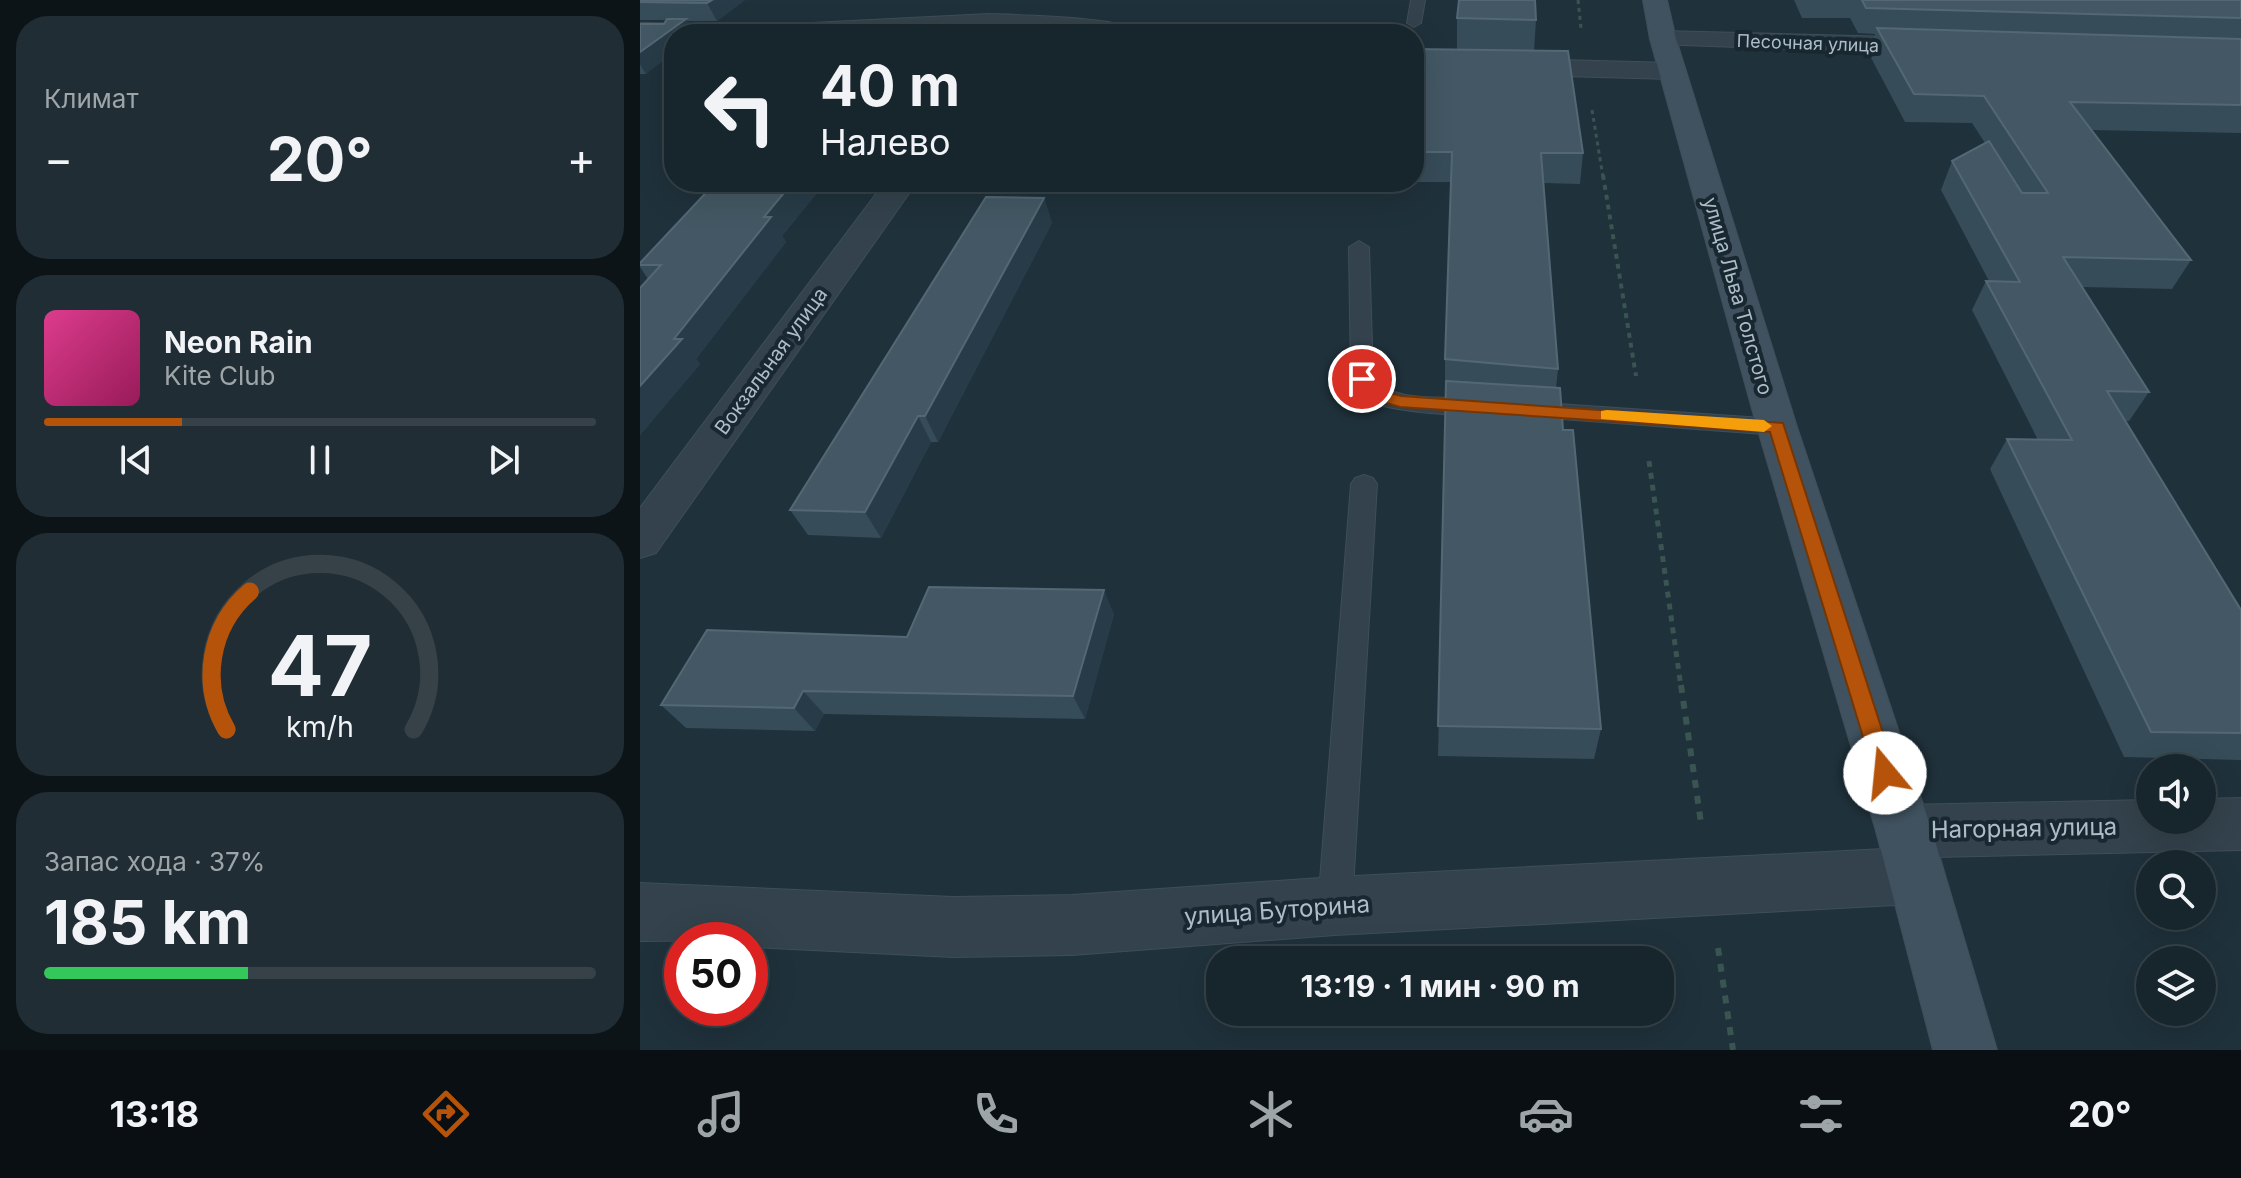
<!DOCTYPE html>
<html lang="ru">
<head>
<meta charset="utf-8">
<style>
	body { margin:0; font-family:Inter,sans-serif; background:#202d34; color:#f1f3f6; height:100vh; display:flex; flex-direction:column; font-size:30px; white-space:nowrap }
	* { box-sizing:border-box; margin:0 }
	p { font-size:26px; color:#9ea5a9 }
	.icon { flex:none; width:44px; height:44px; fill:none; stroke:currentColor; stroke-width:2; stroke-linecap:round; stroke-linejoin:round }
	.map { position:relative; flex:1; overflow:hidden }
	.drawer { display:flex; flex-direction:column; gap:16px; padding:16px; background:#0d1418; width:640px }
	.drawer>* { flex:none }
	.banner { position:absolute; left:24px; top:24px; width:760px; height:168px; border-radius:32px; box-shadow:0 8px 32px #0002,0 0 0 2px #364248; background:#17252c; color:#f1f3f6; overflow:hidden }
	.controls { position:absolute; left:1496px; top:754px; display:grid; gap:16px }
	.controls a { display:grid; place-items:center; width:80px; height:80px; border-radius:50%; background:#17252c; box-shadow:0 8px 32px #0002,0 0 0 2px #364248; font-size:40px }
	.speed { position:absolute; left:24px; top:922px; display:flex; gap:16px; font-size:40px; font-weight:700; text-align:center }
	.speed>* { display:grid; place-content:center; width:104px; height:104px; border-radius:50%; background:#17252c; box-shadow:0 8px 32px #0002,0 0 0 2px #364248; line-height:1 }
	.speed .limit { border:12px solid #d22; background:#fff; color:#111 }
	.pin { position:absolute; display:grid; place-items:center; width:68px; height:68px; color:#fff; margin:-34px; border:4px solid #fff; border-radius:50%; box-shadow:0 2px 8px #0007 }
	.me { position:absolute; width:88px; margin:-44px; rotate:343deg; stroke-linejoin:round; filter:drop-shadow(0 0 6px #0008) }
	.turn { display:flex; align-items:center; gap:28px; height:168px; padding:0 24px; font-size:36px }
	.turn .icon { width:104px; height:104px; stroke-width:2.5 }
	.turn b { display:block; font-size:56px; line-height:68px }
	.big { font-size:60px; font-weight:700; line-height:1.1 }
	.drawer .tile { flex:1; display:flex; flex-direction:column; justify-content:center; gap:12px; min-width:0; padding:0 28px; border-radius:32px; background:#202d34 }
	.drawer .dial { align-items:center; gap:0 }
	.dial svg { height:208px; overflow:visible; fill:none; stroke:#364248; stroke-width:7; stroke-linecap:round; text-anchor:middle }
	.dial text { fill:#f1f3f6; stroke:none }
	.song { display:flex; align-items:center; gap:24px }
	.cover { width:96px; height:96px; border-radius:12px; background:linear-gradient(135deg,hsl(330 70% 55%),hsl(330 70% 35%)) }
	.played { height:8px; border-radius:4px; background:linear-gradient(90deg,#b45309 25%,#364248 25%) }
	.keys { display:flex; justify-content:space-around; direction:ltr }
	.heat { display:flex; justify-content:space-between; align-items:center; font-size:44px; direction:ltr }
	.charge { height:12px; border-radius:6px; background:linear-gradient(90deg,#34c759 37%,#364248 0) }
	.trip { position:absolute; left:566px; top:946px; width:468px; height:80px; border-radius:32px; background:#17252c; box-shadow:0 8px 32px #0002,0 0 0 2px #364248; font-weight:700; line-height:80px; text-align:center }
	.dock { display:flex; height:128px; justify-content:space-around; align-items:center; background:#090f12; color:#9ea5a9 }
	.dock .icon { width:56px; height:56px }
	.dock .selected { color:#b45309 }
	.dock b { font-size:36px; color:#f1f3f6 }
	main { display:flex; flex:1; min-height:0 }
	.map>svg:first-child { display:block }
	.lines { fill:none; stroke-linecap:round; stroke-linejoin:round }
	.service-casing { stroke:#3f4e58; stroke-width:2 }
	.minor-casing { stroke:#3f4e58; stroke-width:2 }
	.secondary-casing { stroke:#3f4e58; stroke-width:2 }
	.path-far3 { stroke:#3a5551; stroke-width:3; stroke-dasharray:4 4; stroke-linecap:butt }
	.path-far2 { stroke:#3a5551; stroke-width:4; stroke-dasharray:5 5; stroke-linecap:butt }
	.path-far1 { stroke:#3a5551; stroke-width:5; stroke-dasharray:6 6; stroke-linecap:butt }
	.path { stroke:#3a5551; stroke-width:6; stroke-dasharray:8 8; stroke-linecap:butt }
	.service { fill:#33424c; fill-rule:evenodd }
	.minor { fill:#33424c; fill-rule:evenodd }
	.secondary { fill:#40525f; fill-rule:evenodd }
	.wall { fill:#364c58 }
	.shaded-wall { fill:#273c48 }
	.building { fill:#435864; stroke:#536874; stroke-width:2 }
	.route { fill:#b45309; stroke:#753606; stroke-width:2 }
	.slow { fill:#f59e0b }
	.labels { text-anchor:middle; dominant-baseline:central; stroke-width:8; stroke-linejoin:round; paint-order:stroke }
	.far-street-label { font-size:18px; fill:#adbdc8; stroke:#182730 }
	.street-label { font-size:20px; fill:#adbdc8; stroke:#182730 }
	.near-street-label { font-size:24px; fill:#adbdc8; stroke:#182730 }
</style>
</head>
<body>
<main>
<section class="drawer">
<div class="tile"><p>Климат</p>
<div class="heat"><a>−</a><b class="big">20°</b><a>+</a></div>
</div>
<div class="tile">
<div class="song"><i class="cover"></i><div><b>Neon Rain</b><p>Kite Club</p></div></div>
<div class="played"></div>
<div class="keys"><svg class="icon" aria-label="previous" viewBox="0 0 24 24"><path d="M18 5L8 12l10 7zM5 5v14"/></svg><svg class="icon" aria-label="pause" viewBox="0 0 24 24"><path d="M8 5v14M16 5v14"/></svg><svg class="icon" aria-label="next" viewBox="0 0 24 24"><path d="M6 5l10 7-10 7zM19 5v14"/></svg></div>
</div>
<div class="tile dial"><svg viewBox="0 0 100 80">
<path d="M14 69A42 42 0 1 1 86 69"/>
<path d="M14 69A42 42 0 0 1 23 16" stroke="#b45309"/>
<text x="50" y="56" font-size="32" font-weight="700">47</text>
<text x="50" y="72" font-size="11">km/h</text>
</svg></div>
<div class="tile"><p>Запас хода · 37%</p><b class="big">185 km</b><div class="charge"></div></div>
</section>
<div class="map">
<svg width="1601" height="1050" viewBox="0 0 1601 1050">
	<rect width="100%" height="100%" fill="#1f313b"/>
	<g class="lines">
		<defs>
			<path id="service" d="M 771,0 L 785,0 L 781,23 L 774,27 L 767,23 Z
				M 719,241 L 729,247 L 733,378 C 758,408 815,392 850,401 L 854,407 L 850,413 C 829,418 744,412 726,399 C 720,395 714,385 711,379 L 709,247 Z
				M 889,402 L 1137,419 L 1145,421 L 1149,427 L 1145,433 L 1137,435 L 881,416 L 877,410 Z
				M 724,475 L 733,478 L 737,484 L 712,906 L 707,918 L 695,923 L 683,918 L 678,906 L 711,484 L 715,478 Z"/>
			<path id="minor" d="M 349,14 C 374,15 494,17 506,34 L 349,28 L 251,34 L 34,34 L 34,39 L 0,39 L 0,23 L 132,25 Z
				M 1023,31 L 1292,38 L 1305,46 L 1292,54 L 1014,44 L 1010,39 L 1014,34 Z
				M 774,56 L 1032,63 L 1041,65 L 1045,71 L 1041,77 L 1032,79 L 774,72 Z
				M 245,182 L 277,182 L 16,553 L 0,558 L 0,508 Z
				M 1601,798 L 1601,850 L 1296,857 L 1304,876 L 1295,896 L 1275,904 L 695,935 L 432,955 L 313,957 L 110,947 L 110,940 L 0,941 L 0,883 L 313,897 L 432,895 L 695,877 L 1244,849 L 1236,831 L 1244,812 L 1264,805 L 1510,800 L 1510,820 L 1562,820 L 1562,799 Z"/>
			<path id="secondary" d="M 1003,0 L 1027,0 L 1036,39 L 1157,427 L 1292,831 L 1357,1050 L 1293,1050 L 1236,831 L 1117,427 L 1010,39 Z"/>
		</defs>
		<use href="#service" class="service-casing"/>
		<use href="#minor" class="minor-casing"/>
		<use href="#secondary" class="secondary-casing"/>
		<path class="path-far3" d="M 938,0 L 941,28
			M 952,110 L 963,177"/>
		<path class="path-far2" d="M 963,175 L 996,376"/>
		<path class="path-far1" d="M 1009,461 L 1041,687"/>
		<path class="path" d="M 1041,685 L 1061,823
			M 1078,948 L 1093,1050"/>
		<use href="#service" class="service"/>
		<use href="#minor" class="minor"/>
		<use href="#secondary" class="secondary"/>
	</g>
	<path class="wall" d="M 0,0 L 105,0 L 77,21 L 47,21 L 6,74 L 0,74 L 0,24 L 24,24 L 26,20 L 0,20 Z
		M 1154,0 L 1601,0 L 1601,133 L 1451,130 L 1551,260 L 1532,289 L 1442,287 L 1509,392 L 1489,421 L 1485,421 L 1601,610 L 1601,760 L 1484,757 L 1350,469 L 1367,439 L 1398,440 L 1332,310 L 1346,281 L 1349,281 L 1301,190 L 1312,161 L 1345,143 L 1332,123 L 1265,122 L 1229,54 L 1235,34 L 1218,33 L 1210,18 L 1162,18 Z
		M 817,18 L 896,20 L 894,51 L 943,153 L 940,184 L 903,183 L 918,369 L 916,388 L 923,430 L 961,729 L 954,759 L 798,756 L 806,391 L 805,390 L 805,359 L 811,182 L 774,182 L 774,49 L 817,50 Z
		M 76,182 L 186,182 L 142,236 L 146,242 L 56,359 L 60,364 L 0,435 L 8,279 L 0,267 L 0,263 Z
		M 404,198 L 412,223 L 298,442 L 291,442 L 241,538 L 168,535 L 150,510 Z
		M 474,614 L 445,719 L 184,714 L 175,731 L 46,728 L 21,705 L 267,637 Z"/>
	<path class="shaded-wall" d="M 72,0 L 105,0 L 77,21 L 67,3 Z
		M 46,19 L 54,34 L 34,34 L 34,53 L 6,74 L 0,64 L 0,52 Z
		M 153,182 L 186,182 L 142,236 L 146,242 L 56,359 L 60,364 L 0,435 L 0,386 L 124,217 Z
		M 404,198 L 412,223 L 298,442 L 285,416 Z
		M 278,416 L 291,442 L 241,538 L 225,512 Z
		M 464,590 L 474,614 L 445,719 L 433,696 Z
		M 163,691 L 184,714 L 175,731 L 154,708 Z"/>
	<path class="building" d="M 0,0 L 72,0 L 67,3 L 0,2 Z
		M 819,0 L 895,0 L 896,20 L 817,18 Z
		M 1222,0 L 1601,0 L 1601,18 L 1226,8 Z
		M 27,19 L 46,19 L 0,52 L 0,24 L 24,24 Z
		M 1237,28 L 1601,39 L 1601,105 L 1430,102 L 1551,260 L 1423,257 L 1509,392 L 1467,391 L 1601,610 L 1601,733 L 1511,732 L 1367,439 L 1432,440 L 1346,281 L 1380,282 L 1312,161 L 1349,141 L 1382,193 L 1408,193 L 1344,96 L 1274,94 Z
		M 774,49 L 928,51 L 943,153 L 901,153 L 918,369 L 805,359 L 812,152 L 774,152 Z
		M 76,182 L 153,182 L 124,217 L 131,217 L 34,339 L 42,339 L 0,386 L 0,288 L 21,265 L 0,265 L 0,263 Z
		M 346,197 L 404,198 L 285,416 L 278,416 L 225,512 L 150,510 Z
		M 806,381 L 920,388 L 923,430 L 933,430 L 961,729 L 798,726 Z
		M 289,587 L 464,590 L 433,696 L 163,691 L 154,708 L 21,705 L 67,630 L 267,637 Z"/>
	<path class="route" d="M 722,374 L 740,390 L 761,396 L 1143,423 L 1256,773 L 1253,780 L 1245,783 L 1238,780 L 1234,773 L 1130,432 L 760,407 L 729,398 L 714,379 Z"/>
	<path class="slow" d="M 967,410 L 1124,420 L 1132,426 L 1124,432 L 961,419 L 961,411 Z"/>
	<g class="labels">
		<g class="far-street-label">
			<text transform="translate(1168 43) rotate(2)">Песочная улица</text>
		</g>
		<g class="street-label">
			<text transform="translate(1098 296) rotate(74)">улица Льва Толстого</text>
			<text transform="translate(131 361) rotate(-54)">Вокзальная улица</text>
		</g>
		<g class="near-street-label">
			<text transform="translate(1384 828) rotate(-1)">Нагорная улица</text>
			<text transform="translate(637 910) rotate(-4)">улица Буторина</text>
		</g>
	</g>
</svg>
<div class="controls">
<a><svg class="icon" aria-label="sound" viewBox="0 0 24 24"><path d="M4 9h4l5-4v14l-5-4H4zM17 9q2 3 0 6"/></svg></a>
<a><svg class="icon" aria-label="search" viewBox="0 0 24 24"><circle cx="10" cy="10" r="6"/><path d="M15 15l6 6"/></svg></a>
<a><svg class="icon" aria-label="layers" viewBox="0 0 24 24"><path d="M12 4l9 5-9 5-9-5zM3 14l9 5 9-5"/></svg></a>
</div>
<div class="speed"><div class="limit">50</div></div>
<div class="pin" style="left:722px;top:379px;background:#d93025"><svg class="icon" aria-label="arrive" viewBox="0 0 24 24"><path d="M6 21V4h12l-3 4 3 4H6"/></svg></div>
<svg class="me" style="left:1245px;top:773px" viewBox="-20 -20 40 40"><circle r="19" fill="#fff"/><path d="M0-13L10 11 0 6-10 11z" fill="#b45309"/></svg>
<div class="trip">13:19 · 1 мин · 90 m</div>
<div class="banner">
<div class="turn"><svg class="icon" aria-label="left" viewBox="0 0 24 24"><path d="M17 20v-9H6M10 6l-5 5 5 5"/></svg><div><b>40 m</b>Налево</div></div>
</div>
</div>
</main>
<nav class="dock">
<b>13:18</b>
<svg class="icon selected" aria-label="directions" viewBox="0 0 24 24"><path d="M12 3l9 9-9 9-9-9zM9 14v-3h6M13 9l2 2-2 2"/></svg>
<svg class="icon" aria-label="music" viewBox="0 0 24 24"><path d="M9 18V5l10-2v13"/><circle cx="6" cy="18" r="3"/><circle cx="16" cy="16" r="3"/></svg>
<svg class="icon" aria-label="phone" viewBox="0 0 24 24"><path d="M5 4h4l2 5-3 2q2 4 5 5l2-3 5 2v4C11 20 4 13 5 4z"/></svg>
<svg class="icon" aria-label="climate" viewBox="0 0 24 24"><path d="M12 3v18M4 7l16 10M4 17L20 7"/></svg>
<svg class="icon" aria-label="car" viewBox="0 0 24 24"><path d="M5 17H2v-5l4-1 3-4h7l3 4 3 1v5h-3M9 17h6M6 11h13"/><circle cx="7" cy="17" r="2"/><circle cx="17" cy="17" r="2"/></svg>
<svg class="icon" aria-label="filters" viewBox="0 0 24 24"><path d="M4 7h16M4 17h16"/><circle cx="9" cy="7" r="2"/><circle cx="15" cy="17" r="2"/></svg>
<b>20°</b>
</nav>
</body>
</html>
